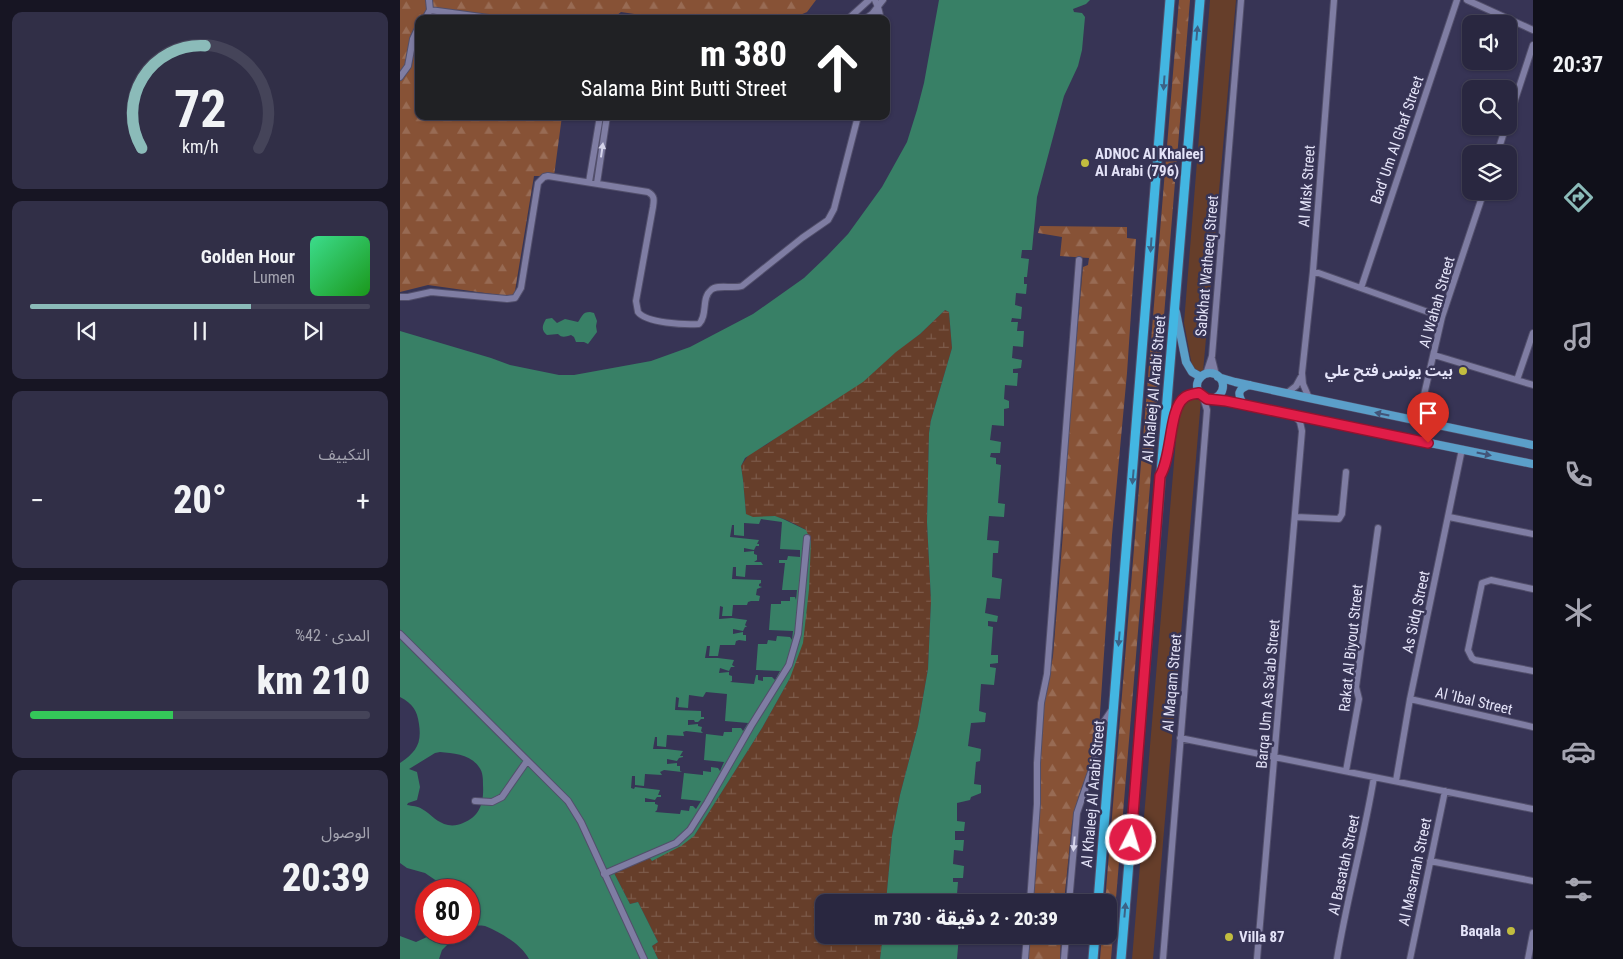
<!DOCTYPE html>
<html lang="ar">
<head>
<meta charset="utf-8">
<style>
	body { margin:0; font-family:"Roboto Condensed","Noto Sans Arabic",sans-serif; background:#312f47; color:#f1f3f6; direction:rtl; height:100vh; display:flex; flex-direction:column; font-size:19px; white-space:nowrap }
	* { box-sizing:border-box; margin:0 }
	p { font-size:16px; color:#a5a5b1 }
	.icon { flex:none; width:28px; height:28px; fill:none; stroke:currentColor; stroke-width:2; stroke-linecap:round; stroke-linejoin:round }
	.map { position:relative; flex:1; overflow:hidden; direction:ltr }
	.sheet { display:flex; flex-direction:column; gap:12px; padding:12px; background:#171523; width:400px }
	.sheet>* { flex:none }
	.top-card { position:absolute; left:15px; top:15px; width:475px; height:105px; border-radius:10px; box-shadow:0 1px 4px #0004,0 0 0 1px #454459; direction:rtl; background:#202124; color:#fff; overflow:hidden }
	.buttons { position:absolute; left:1062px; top:15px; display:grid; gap:10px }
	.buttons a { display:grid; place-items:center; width:55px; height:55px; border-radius:10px; background:#292740; box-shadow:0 1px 4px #0004,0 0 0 1px #454459; font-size:25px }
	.speed { position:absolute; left:15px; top:879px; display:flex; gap:10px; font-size:25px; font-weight:700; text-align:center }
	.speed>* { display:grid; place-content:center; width:65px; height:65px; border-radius:50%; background:#292740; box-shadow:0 1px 4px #0004,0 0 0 1px #454459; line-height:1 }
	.speed .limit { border:8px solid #d22; background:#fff; color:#111 }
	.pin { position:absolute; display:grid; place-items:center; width:42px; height:42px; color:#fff; margin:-51px -21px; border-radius:50% 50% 50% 0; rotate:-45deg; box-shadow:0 0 5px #0007 }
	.pin .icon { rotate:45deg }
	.me { position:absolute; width:55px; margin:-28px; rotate:5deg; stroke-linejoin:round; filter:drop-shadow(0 0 4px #0008) }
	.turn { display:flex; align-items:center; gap:18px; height:105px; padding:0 20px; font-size:22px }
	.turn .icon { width:65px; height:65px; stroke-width:2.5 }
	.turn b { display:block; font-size:35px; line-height:42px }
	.big { font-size:38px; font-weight:800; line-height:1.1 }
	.sheet .card { flex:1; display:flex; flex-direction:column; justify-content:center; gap:8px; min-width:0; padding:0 18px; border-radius:10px; background:#312f47 }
	.sheet .dial { align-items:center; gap:0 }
	.dial svg { height:130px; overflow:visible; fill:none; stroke:#454459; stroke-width:7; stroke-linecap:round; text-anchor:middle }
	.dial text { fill:#f1f3f6; stroke:none }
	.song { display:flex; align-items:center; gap:15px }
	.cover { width:60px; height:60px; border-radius:8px; background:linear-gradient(135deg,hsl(150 70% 55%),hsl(120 70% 35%)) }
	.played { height:5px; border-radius:2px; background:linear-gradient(90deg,#8bbbb9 65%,#454459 65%) }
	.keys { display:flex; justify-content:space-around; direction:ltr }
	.heat { display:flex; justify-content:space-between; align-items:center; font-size:28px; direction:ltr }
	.charge { height:8px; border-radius:4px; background:linear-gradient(90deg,#34c759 42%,#454459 0) }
	.trip { position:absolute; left:415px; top:894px; width:302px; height:50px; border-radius:10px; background:#292740; box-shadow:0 1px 4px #0004,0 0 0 1px #454459; font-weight:800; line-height:50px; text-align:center; direction:rtl }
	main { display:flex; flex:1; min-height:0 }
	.dock { display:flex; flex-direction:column; width:90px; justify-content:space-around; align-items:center; background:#10101a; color:#a5a5b1 }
	.dock .icon { width:35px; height:35px }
	.dock .current { color:#8bbbb9 }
	.dock b { font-size:22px; color:#f1f3f6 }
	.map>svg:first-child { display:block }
	.green { fill:#663e2a }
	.forest { fill:url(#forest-firs) }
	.wetland { fill:url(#wetland-marsh) }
	.water { fill:#388066; fill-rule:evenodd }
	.pier { fill:#373455 }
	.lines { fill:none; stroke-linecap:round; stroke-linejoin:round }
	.minor-casing { stroke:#524f6b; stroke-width:8 }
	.major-casing { stroke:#524f6b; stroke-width:9 }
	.highway-casing { stroke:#524f6b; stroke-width:11 }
	.minor { stroke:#7f7da3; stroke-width:6 }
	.major { stroke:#5b9fc9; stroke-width:8 }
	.highway { stroke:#43b6e2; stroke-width:9 }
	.oneway { fill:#3b6286 }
	.oneway2 { fill:#d5d4eb }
	.oneway3 { fill:#425478 }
	.route-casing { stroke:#92132f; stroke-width:12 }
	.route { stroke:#e11d48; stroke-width:9 }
	.poi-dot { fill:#c2bd3f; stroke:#373455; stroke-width:2 }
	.labels { text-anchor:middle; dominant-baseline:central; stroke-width:5; stroke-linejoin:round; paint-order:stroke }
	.street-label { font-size:15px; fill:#e4e3f8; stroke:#373455 }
	.poi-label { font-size:15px; font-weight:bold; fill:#e4e3f8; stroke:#373455; text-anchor:start }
</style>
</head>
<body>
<main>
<nav class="dock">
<b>20:37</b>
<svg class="icon current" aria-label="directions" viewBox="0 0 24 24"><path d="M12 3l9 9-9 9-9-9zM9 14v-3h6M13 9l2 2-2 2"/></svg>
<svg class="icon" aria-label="music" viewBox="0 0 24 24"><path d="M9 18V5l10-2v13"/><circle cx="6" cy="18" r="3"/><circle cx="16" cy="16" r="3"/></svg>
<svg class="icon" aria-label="phone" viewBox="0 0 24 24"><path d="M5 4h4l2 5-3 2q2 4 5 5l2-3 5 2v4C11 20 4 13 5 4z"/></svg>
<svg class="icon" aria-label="climate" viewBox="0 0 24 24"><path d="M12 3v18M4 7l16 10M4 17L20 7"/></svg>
<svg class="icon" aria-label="car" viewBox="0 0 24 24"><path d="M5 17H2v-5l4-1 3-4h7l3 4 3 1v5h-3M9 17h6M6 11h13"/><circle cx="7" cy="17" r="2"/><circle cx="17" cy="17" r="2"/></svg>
<svg class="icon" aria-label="filters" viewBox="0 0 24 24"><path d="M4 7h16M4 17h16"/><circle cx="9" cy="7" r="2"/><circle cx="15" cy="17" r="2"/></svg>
</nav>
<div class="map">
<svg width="1133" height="959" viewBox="0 0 1133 959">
	<defs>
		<pattern id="forest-firs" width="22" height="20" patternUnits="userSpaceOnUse" patternTransform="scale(1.25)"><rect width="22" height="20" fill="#875236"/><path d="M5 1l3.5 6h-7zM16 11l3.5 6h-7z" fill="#986b54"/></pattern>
		<pattern id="wetland-marsh" width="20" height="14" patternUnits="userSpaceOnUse" patternTransform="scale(1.25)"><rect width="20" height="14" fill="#663e2a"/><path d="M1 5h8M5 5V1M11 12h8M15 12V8" fill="none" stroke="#7c5a4a"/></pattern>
	</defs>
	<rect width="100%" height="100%" fill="#373455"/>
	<path class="green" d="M 810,0 L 836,0 L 803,372 L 793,371 L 784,323 Z
		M 789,399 L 801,400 L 753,959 L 732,959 L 778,415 Z"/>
	<path class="forest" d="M 0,0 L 416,0 L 407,12 L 391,19 L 268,19 L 221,12 L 212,19 L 19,19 L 19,116 L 162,116 L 154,176 L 134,176 L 114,297 L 28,285 L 0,292 Z
		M 779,0 L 790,0 L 711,959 L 700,959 L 702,935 L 709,935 L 709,902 L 705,902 Z
		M 640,226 L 727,227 L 727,238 L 736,239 L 727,373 L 712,535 L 699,728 L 695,756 L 679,795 L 672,823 L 664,902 L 632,902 L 639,838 L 639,777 L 644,704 L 653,656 L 663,533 L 664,477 L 683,267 L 688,265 L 689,258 L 660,256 L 662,237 L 638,233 Z
		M 629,935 L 661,935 L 660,959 L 627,959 Z"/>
	<path class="wetland" d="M 545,310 L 549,312 L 552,348 L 531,420 L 529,433 L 527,522 L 531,601 L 528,669 L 518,726 L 500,795 L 492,836 L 486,902 L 424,902 L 424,935 L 483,935 L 480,959 L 258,959 L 252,946 L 258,942 L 238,902 L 230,904 L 214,873 L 249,856 L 252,861 L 294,836 L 362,728 L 390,678 L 406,530 C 397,525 387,519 377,517 C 367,515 354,521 346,514 L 343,480 L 341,466 L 349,454 L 366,445 L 520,334 Z"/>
	<path class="water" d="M 539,0 L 690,0 L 686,4 L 673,9 L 674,12 L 682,13 L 685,17 L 682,50 L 678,66 L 664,96 L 637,197 L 632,250 L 622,250 L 621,258 L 629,259 L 627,277 L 624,277 L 624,284 L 627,284 L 626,294 L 616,293 L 615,305 L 622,307 L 621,319 L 612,318 L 611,322 L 618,322 L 617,331 L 624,331 L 623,347 L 613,346 L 612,358 L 622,360 L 621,368 L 613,369 L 613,373 L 618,373 L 617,386 L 605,385 L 604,399 L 609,401 L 609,408 L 604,409 L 604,426 L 592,425 L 590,440 L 601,442 L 600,453 L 591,453 L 590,457 L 596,458 L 596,464 L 601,465 L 598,503 L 605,504 L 604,517 L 589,516 L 587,540 L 599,541 L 598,553 L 593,553 L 592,577 L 602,579 L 600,599 L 587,598 L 585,613 L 598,616 L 597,622 L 588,621 L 588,626 L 593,627 L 591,655 L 598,655 L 598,663 L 590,664 L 590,667 L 596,668 L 594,685 L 581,684 L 579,711 L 586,713 L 585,722 L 571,723 L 568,746 L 581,749 L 580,761 L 576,762 L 574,784 L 581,785 L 581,793 L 571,797 L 570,800 L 557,803 L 557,821 L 565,822 L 564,831 L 555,831 L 555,840 L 564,840 L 563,851 L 554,850 L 553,864 L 564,866 L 563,878 L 553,878 L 553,882 L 558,882 L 557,894 L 550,894 L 550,902 L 486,902 L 492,836 L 500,795 L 518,726 L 528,669 L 531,601 L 527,522 L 529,433 L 531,420 L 552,348 L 549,312 L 545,310 L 520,334 L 496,352 L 463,382 L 345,458 L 341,466 L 343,480 L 346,514 L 353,517 L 375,516 L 383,519 L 406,530 L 411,541 L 409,589 L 403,643 L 390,678 L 362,728 L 294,836 L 281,846 L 252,861 L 249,857 L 214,873 L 230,904 L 238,902 L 258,942 L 252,946 L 258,959 L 129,959 C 121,944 100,932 85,926 C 81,925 76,926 73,925 L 69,922 L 69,890 L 50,890 L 25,873 L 7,868 L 0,863 L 0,763 C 16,752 22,744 19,724 C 17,710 13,704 0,697 L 0,331 L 91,358 L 110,365 L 159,375 L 174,375 L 251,361 L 290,347 L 353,314 L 404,278 L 427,256 L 448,234 L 482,187 L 507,142 L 517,110 L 524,83 ZM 40,752 C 54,753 71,755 79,767 C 83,772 83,779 83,785 C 84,803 80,816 63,823 C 59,825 53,826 48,825 C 37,823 31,814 22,809 C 18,806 12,806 7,805 L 8,803 L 17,800 L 20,787 L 17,772 L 9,769 L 35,753 Z
		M 190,312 L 194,313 L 197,321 L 196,326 L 197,332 L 188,344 L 184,342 L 176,342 L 174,337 L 171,335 C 165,337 162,338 158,334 L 147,335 C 141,330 142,326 146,319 L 152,318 L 157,323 L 165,319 L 178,322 C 182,317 182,312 190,312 Z
		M 38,932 L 55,933 L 56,936 L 42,950 L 39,959 L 0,959 L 0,936 L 16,942 Z
		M 483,935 L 559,935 L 557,959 L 480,959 Z"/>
	<path class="pier" d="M 361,519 L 382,522 L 380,549 L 400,550 L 400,557 L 388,556 L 387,560 L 379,560 L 379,563 L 385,563 L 382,590 L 397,590 L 396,600 L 395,597 L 390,597 L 390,601 L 381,601 L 381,604 L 371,604 L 369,630 L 393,631 L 392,640 L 390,637 L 377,636 L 376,641 L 368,640 L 367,644 L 358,644 L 356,670 L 380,671 L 375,680 L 372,677 L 363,677 L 363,681 L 358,680 L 358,675 L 356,675 L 354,684 L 330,682 L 332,681 L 332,676 L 329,675 L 329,672 L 319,673 L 320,668 L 329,671 L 331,667 L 335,667 L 332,665 L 334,660 L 318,658 L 305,658 L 307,646 L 310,646 L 309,656 L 318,656 L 320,645 L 335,645 L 336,641 L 339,640 L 346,641 L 346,635 L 343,635 L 343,632 L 333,634 L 333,629 L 343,631 L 345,627 L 347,627 L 345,625 L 347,620 L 332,618 L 319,619 L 320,606 L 323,607 L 322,616 L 332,616 L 333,605 L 347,605 L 348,602 L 351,601 L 359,601 L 360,596 L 356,595 L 357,589 L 362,587 L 359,586 L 359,584 L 361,583 L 361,580 L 332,579 L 333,567 L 336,567 L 336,576 L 345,577 L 346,565 L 363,565 L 361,562 L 354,562 L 357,560 L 357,555 L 354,554 L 354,551 L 344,552 L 344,548 L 354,550 L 356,546 L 359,546 L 359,544 L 357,544 L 359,540 L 330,537 L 332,525 L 334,525 L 334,535 L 344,536 L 344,523 L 359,524 Z
		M 306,692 L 327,694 L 325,721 L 348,723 L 343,731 L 341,728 L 332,728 L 332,732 L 324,732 L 323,736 L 306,734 L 304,760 L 324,762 L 320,771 L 318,768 L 311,767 L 311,772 L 303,771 L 303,775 L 284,773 L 281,799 L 301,801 L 296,809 L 293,806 L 290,806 L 289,811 L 281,810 L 280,814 L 255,812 L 257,810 L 258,805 L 255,804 L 255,802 L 245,802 L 245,798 L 255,800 L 257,797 L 261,797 L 261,795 L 258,795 L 260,790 L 235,787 L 234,789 L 231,788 L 232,776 L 235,776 L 235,785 L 244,786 L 245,774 L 262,775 L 260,772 L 264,770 L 282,772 L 280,771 L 280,766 L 277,766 L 277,763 L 267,764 L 267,759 L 277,761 L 279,758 L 283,757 L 283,756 L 280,756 L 283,751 L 266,749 L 253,749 L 255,737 L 257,737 L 257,746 L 266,747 L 267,735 L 284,736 L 283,732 L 286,731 L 303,733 L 301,731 L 302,727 L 298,726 L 298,724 L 288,725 L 288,720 L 294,720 L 295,722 L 298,722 L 301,719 L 304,719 L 304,717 L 301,717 L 301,711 L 275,710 L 276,697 L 279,698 L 278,707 L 288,708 L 289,695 L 303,697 Z"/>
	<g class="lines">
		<defs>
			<path id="minor" d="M 475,0 L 478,7 L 481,19
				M 1067,0 L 1133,30
				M 30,10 L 96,19
				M 25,19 L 30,10 L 29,0
				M 448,19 L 469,0
				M 465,19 L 472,14 L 483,0
				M 0,77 L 8,66 L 13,39 L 19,26
				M 1109,118 L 1133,45
				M 1097,154 L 1106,126
				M 189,182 L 200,116
				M 197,183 L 207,116
				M 913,271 L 1042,317
				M 961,288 L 1057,0
				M 0,297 L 8,297 L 31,292 L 107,299 L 115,298 L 121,288 L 138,183 L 144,177 L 148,176 L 248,192 C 255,196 254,200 253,207 L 236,301 L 238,312 C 246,323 285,325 299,324 C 308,315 301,298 311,290 C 317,284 333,289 342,286 L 402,238 L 428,220 L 434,209 L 458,116
				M 1034,355 L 1133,385
				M 812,359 L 816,375
				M 806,374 L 812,356 L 841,0
				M 1117,380 L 1133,333
				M 887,393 L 896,386 L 901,377
				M 909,398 L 903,384 L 902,373 L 913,271 L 934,0
				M 1018,421 L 1042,317 L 1084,191
				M 896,517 L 939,519 L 942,514 L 946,472
				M 1049,517 L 1133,534
				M 1133,589 L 1091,580 L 1082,583 L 1068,650 L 1072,658 L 1075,660 L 1133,671
				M 0,634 L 168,801 L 181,822 L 244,959
				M 1010,699 L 1133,727
				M 780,738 L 1133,809
				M 946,771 L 959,699 L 956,687 L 978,528
				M 996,781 L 1010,699 L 1062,449
				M 75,801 L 92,802 L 102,797 L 127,761
				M 1030,861 L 1133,881
				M 204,874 L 276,843 L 290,830 L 307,803 L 351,726 L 389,665 L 398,634 L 407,538
				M 630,902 L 637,804 L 637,763 L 641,703 L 647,674 L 679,260
				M 669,902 L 677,813 L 693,766 L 703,723 L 713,708
				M 625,959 L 627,935
				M 664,959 L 666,935
				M 763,959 L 807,410 L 803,397
				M 857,959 L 902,431 L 900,422 L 894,415
				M 937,959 C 947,898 964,838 974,777
				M 1010,959 L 1045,791
				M 1128,959 L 1133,933"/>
			<path id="major" d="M 776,312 L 786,362 L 792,372 L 801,377
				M797 386a13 13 0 1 1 26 0a13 13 0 1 1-26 0Z
				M 818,377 L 835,382 L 909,398 L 1133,445
				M 814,399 L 1133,464
				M 844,405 C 837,394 837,389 850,385
				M 762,473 C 773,453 768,417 781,401 C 785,395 792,394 799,393"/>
			<path id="highway" d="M 698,902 L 770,0
				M 693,959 L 695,935
				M 721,959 L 800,0"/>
		</defs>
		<use href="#minor" class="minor-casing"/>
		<use href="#major" class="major-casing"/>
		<use href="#highway" class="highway-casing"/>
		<use href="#minor" class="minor"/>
		<use href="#major" class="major"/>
		<use href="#highway" class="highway"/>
	</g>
	<defs><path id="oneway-solid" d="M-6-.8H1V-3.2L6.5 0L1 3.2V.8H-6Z" transform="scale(1.25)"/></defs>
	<g class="oneway">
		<use href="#oneway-solid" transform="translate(797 33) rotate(-85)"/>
		<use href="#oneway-solid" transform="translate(764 83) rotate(94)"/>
		<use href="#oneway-solid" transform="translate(751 245) rotate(94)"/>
		<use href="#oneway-solid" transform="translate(733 477) rotate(95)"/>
		<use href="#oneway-solid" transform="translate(719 639) rotate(95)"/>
		<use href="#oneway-solid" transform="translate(725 910) rotate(-85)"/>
	</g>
	<g class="oneway2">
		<use href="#oneway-solid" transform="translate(202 150) rotate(-82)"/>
		<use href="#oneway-solid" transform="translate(674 844) rotate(95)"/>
	</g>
	<g class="oneway3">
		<use href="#oneway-solid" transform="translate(982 414) rotate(-168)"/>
		<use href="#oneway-solid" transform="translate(1084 454) rotate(12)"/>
	</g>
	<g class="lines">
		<defs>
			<path id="route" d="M 731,840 L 760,476 C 772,457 769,409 784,398 C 788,394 793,394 799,393 L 807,399 L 826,401 L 1028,443"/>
		</defs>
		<use href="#route" class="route-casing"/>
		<use href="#route" class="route"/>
	</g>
	<g class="poi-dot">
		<circle cx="685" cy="163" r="5"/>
		<circle cx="1063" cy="371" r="5"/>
		<circle cx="1111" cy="931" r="5"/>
		<circle cx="829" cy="937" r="5"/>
	</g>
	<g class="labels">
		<g class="street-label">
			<text transform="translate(997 140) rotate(-71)">Bad' Um Al Ghaf Street</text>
			<text transform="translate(907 186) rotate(-86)">Al Misk Street</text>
			<text transform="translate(807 266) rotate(-85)">Sabkhat Watheeq Street</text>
			<text transform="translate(1037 302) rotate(-74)">Al Wahah Street</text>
			<text transform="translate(754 389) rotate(-85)">Al Khaleej Al Arabi Street</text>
			<text transform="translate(1016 612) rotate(-78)">As Sidq Street</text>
			<text transform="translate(951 648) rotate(-84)">Rakat Al Biyout Street</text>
			<text transform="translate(772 683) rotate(-85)">Al Maqam Street</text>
			<text transform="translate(868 694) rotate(-85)">Barqa Um As Sa'ab Street</text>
			<text transform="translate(1074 701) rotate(13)">Al 'Ibal Street</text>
			<text transform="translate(693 794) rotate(-85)">Al Khaleej Al Arabi Street</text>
			<text transform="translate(944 865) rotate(-78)">Al Basatah Street</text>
			<text transform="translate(1015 872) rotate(-78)">Al Masarrah Street</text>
		</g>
		<g class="poi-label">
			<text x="695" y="154">ADNOC Al Khaleej<tspan x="695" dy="17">Al Arabi (796)</tspan></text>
			<text x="1053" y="371" text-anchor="end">بيت يونس فتح علي</text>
			<text x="1101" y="931" text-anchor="end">Baqala</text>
			<text x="839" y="937">Villa 87</text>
		</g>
	</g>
</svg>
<div class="buttons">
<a><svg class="icon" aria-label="sound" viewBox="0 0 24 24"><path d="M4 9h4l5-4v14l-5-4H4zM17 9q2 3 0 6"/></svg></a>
<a><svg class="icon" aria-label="search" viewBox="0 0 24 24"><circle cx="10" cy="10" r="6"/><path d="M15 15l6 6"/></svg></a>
<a><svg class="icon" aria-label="layers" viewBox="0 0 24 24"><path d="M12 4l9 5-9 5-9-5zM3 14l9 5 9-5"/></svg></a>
</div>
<div class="speed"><div class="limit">80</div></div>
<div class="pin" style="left:1028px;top:443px;background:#d93025"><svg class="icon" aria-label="arrive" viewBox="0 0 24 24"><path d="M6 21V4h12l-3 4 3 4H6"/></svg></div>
<svg class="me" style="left:731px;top:840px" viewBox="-20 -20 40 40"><circle r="17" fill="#e11d48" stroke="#fff" stroke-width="3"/><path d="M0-11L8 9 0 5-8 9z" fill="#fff"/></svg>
<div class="trip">20:39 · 2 دقيقة · 730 m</div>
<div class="top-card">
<div class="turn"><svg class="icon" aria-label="ahead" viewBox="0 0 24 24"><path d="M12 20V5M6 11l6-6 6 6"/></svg><div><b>380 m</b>Salama Bint Butti Street</div></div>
</div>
</div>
<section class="sheet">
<div class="card dial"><svg viewBox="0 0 100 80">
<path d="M14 69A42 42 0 1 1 86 69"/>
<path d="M14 69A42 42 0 0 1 53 6" stroke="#8bbbb9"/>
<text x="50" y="56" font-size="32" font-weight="700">72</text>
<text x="50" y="72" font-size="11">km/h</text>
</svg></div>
<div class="card">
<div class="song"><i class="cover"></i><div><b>Golden Hour</b><p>Lumen</p></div></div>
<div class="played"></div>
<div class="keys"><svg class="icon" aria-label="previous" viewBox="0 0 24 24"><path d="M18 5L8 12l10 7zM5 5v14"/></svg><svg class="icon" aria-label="pause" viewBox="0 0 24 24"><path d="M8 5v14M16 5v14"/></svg><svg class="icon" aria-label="next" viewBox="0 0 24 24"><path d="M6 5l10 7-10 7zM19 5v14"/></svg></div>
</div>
<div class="card"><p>التكييف</p>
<div class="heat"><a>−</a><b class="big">20°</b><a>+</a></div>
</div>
<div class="card"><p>المدى · 42%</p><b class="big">210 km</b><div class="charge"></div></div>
<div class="card"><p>الوصول</p><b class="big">20:39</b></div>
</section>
</main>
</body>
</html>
